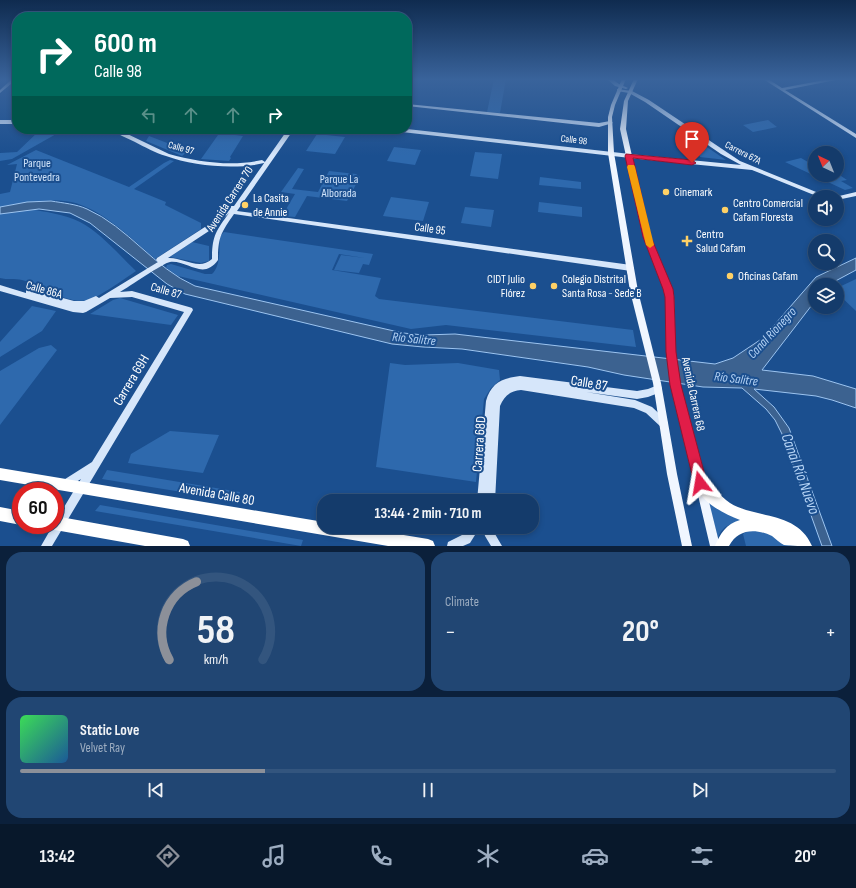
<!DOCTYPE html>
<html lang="en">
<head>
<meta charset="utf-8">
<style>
	body { margin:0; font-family:"Sofia Sans Condensed",sans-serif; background:#214673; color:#f1f3f6; height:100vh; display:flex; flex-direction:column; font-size:15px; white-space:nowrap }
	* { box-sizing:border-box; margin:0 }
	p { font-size:13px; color:#9dadc1 }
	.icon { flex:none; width:22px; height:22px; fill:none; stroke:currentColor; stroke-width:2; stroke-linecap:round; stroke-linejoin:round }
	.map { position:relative; height:546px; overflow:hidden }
	.side { display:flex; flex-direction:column; gap:6px; padding:6px; background:#0b203b; flex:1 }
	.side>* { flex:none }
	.guide { position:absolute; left:12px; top:12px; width:400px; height:122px; border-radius:16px; box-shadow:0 2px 6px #0003,0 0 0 1px #33557e; background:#00695c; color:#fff; overflow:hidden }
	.needle { width:26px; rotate:317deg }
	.fabs { position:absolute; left:808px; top:146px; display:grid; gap:8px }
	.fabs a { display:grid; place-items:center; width:36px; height:36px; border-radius:50%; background:#143b6b; box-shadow:0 2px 6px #0003,0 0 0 1px #33557e; font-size:20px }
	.speed { position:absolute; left:12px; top:482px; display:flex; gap:8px; font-size:20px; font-weight:700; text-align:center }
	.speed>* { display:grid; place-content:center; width:52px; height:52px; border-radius:50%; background:#143b6b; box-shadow:0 2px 6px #0003,0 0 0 1px #33557e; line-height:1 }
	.speed .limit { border:6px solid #d22; background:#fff; color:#111 }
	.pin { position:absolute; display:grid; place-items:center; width:34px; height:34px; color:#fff; margin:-41px -17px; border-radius:50% 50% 50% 0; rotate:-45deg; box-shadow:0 0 4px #0007 }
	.pin .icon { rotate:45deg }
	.me { position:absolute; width:44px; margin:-22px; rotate:346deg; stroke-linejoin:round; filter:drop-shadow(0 0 3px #0008) }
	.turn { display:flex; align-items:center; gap:14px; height:84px; padding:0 16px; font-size:18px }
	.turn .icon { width:52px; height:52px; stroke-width:2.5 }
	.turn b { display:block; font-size:28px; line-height:34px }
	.lanes { display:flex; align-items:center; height:38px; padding:0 16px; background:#0003; justify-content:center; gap:20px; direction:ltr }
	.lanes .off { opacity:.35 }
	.big { font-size:30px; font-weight:700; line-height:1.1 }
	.side .widget { flex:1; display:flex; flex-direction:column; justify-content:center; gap:6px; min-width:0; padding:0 14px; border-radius:16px; background:#214673 }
	.side .dial { align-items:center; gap:0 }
	.dial svg { height:104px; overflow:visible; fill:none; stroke:#33557e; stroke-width:7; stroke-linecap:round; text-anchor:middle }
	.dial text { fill:#f1f3f6; stroke:none }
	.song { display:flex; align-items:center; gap:12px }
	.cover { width:48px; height:48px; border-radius:6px; background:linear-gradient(135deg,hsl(130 70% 55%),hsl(210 70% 35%)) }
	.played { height:4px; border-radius:2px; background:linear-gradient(90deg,#8c9099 30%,#33557e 30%) }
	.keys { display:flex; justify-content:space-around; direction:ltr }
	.heat { display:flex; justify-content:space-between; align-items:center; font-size:22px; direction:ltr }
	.side .tiles { flex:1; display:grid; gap:6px; grid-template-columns:1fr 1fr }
	.widget:last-child { grid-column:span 2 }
	.trip { position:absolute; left:317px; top:494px; width:222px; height:40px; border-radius:16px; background:#143b6b; box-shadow:0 2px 6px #0003,0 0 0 1px #33557e; font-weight:700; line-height:40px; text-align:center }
	.menu { display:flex; height:64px; justify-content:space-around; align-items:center; background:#08182b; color:#9dadc1 }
	.menu .icon { width:28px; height:28px }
	.menu .on { color:#8c9099 }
	.menu b { font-size:18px; color:#f1f3f6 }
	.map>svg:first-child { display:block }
	.green { fill:#2e69ad }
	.water { fill:#3c6290; stroke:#9cc4f0 }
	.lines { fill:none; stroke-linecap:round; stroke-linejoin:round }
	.secondary { fill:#d6e6fa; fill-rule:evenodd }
	.primary { fill:#f0f6ff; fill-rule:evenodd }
	.highway { fill:#fff; fill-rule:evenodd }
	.route { fill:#e11d48; stroke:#92132f }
	.slow { fill:#f59e0b }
	.poi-dot { fill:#ffd166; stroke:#1b4f8f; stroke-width:1.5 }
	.labels { text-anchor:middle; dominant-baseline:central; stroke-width:4; stroke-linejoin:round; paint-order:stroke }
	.far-street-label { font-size:10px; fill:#fff; stroke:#1b4f8f }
	.park-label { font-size:12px; fill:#cfe3fa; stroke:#1b4f8f }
	.poi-label { font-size:12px; fill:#fff; stroke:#1b4f8f; text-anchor:start }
	.street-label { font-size:12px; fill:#fff; stroke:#1b4f8f }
	.water-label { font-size:13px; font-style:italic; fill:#b5d3f5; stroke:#1b4f8f }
	.near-street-label { font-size:14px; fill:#fff; stroke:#1b4f8f }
	.near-water-label { font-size:16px; font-style:italic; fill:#b5d3f5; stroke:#1b4f8f }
</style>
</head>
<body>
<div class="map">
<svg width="856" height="546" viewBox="0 0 856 546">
	<rect width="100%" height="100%" fill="#1b4f8f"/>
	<path class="green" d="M 494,79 L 506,79 L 500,113 L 487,112 Z
		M 768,120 L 777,127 L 753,132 L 743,125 Z
		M 62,129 L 65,129 L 12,159 L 0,161 L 0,153 L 17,152 L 39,131 L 60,131 Z
		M 156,129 L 251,129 L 240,129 L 235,135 L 243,136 L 230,157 L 231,158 L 229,161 L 201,159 L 218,135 L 154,131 Z
		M 317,134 L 345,137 L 335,154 L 306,151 Z
		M 149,136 L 188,151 L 182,156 L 146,141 Z
		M 692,137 L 726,160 L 700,157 Z
		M 394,147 L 421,150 L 415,165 L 387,161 Z
		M 36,150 L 129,187 L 164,163 L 170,160 L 174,161 L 134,189 L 166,202 L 165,205 L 201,223 L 201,229 L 155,259 C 132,239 101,208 71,202 C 47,198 23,203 0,207 L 0,194 L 10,192 L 17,164 L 7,165 Z
		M 475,152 L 502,154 L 498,179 L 470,176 Z
		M 801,158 L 815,166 L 815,175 L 832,176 L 838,174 L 847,180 L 841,181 L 853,188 L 845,190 L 785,162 Z
		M 298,168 L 304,169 L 292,189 L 318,192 L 329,171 L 356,174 L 360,177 L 347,201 L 307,196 L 295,217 L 282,216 L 295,194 L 281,192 Z
		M 540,177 L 581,182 L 581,189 L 539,185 Z
		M 391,197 L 429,202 L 423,221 L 383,216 Z
		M 539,202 L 582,207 L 582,217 L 538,212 Z
		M 465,207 L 494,210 L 491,227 L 461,223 Z
		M 29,209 C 46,212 64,214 80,222 C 100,232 120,256 136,271 C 126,278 99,297 89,300 C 67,305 42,286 22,280 C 15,278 7,280 0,278 L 0,214 Z
		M 224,232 L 373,254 L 369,265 L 363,264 L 359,273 L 334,270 L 341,255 L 365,258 L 339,254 L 332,270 L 381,278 L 375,296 L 379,299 L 633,330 L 636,347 L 446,325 L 411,329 L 178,276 L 166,268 L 167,265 L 171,264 L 205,274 L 212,274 C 221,266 219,248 220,236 Z
		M 192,242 L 209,246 L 209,261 L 201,263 L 170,257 Z
		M 856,279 L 856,311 L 837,293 L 837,288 Z
		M 120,298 L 178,315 L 171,325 L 90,314 L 113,300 Z
		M 32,306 L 56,311 L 42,331 L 0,357 L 0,342 Z
		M 51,345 L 57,350 L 0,425 L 0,371 L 39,348 Z
		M 390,363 L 405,365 L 458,363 L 499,370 L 500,380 L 491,388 L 484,399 L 476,482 L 376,467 Z
		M 170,431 L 219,435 L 203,473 L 128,463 L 131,454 Z
		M 107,470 L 240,492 L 237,501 L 102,479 Z
		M 706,493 L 750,521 C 736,522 723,523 718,538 Z
		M 100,505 L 303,540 L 301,546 L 95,511 Z
		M 750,529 L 778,536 L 790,546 L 746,546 L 743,534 Z"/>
	<path class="water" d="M 51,201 C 63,203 76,204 87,209 C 128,227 154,268 195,286 L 403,333 L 424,335 L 455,334 L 715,364 L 733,358 L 763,338 L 816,277 L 856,258 L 856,270 L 828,285 L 815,285 L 815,301 L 762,370 L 813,376 L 856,389 L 856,408 L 832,400 L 816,396 L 754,389 L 774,407 L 789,428 L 832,546 L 822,546 L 782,434 L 775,420 L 766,409 L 742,388 L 703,387 L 624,375 L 588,367 L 462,349 L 423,347 L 392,344 L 185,294 L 167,284 L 90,223 L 70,213 L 39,209 L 0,214 L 0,207 L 27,202 Z"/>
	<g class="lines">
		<path class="secondary" d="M 12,79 L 17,79 L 0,93 L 0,90 Z
			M 607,79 L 612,79 L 619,84 L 628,88 L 626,89 L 615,86 Z
			M 763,79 L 768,79 L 782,88 L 830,79 L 841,79 L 785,90 L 856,134 L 856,138 Z
			M 617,89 L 632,91 L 649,100 L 740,161 L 826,196 L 827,197 L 819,197 L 752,170 L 639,159 L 393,131 L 390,129 L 407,129 L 639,155 L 741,165 L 721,154 L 645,102 L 629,93 L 617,91 Z
			M 407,104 L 599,123 L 610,121 L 613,123 L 599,127 L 407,106 Z
			M 0,120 L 17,120 L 17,124 L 0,124 Z
			M 110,129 L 117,129 L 169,154 C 198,162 232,167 262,160 L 265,162 L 264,163 C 236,170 193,166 166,156 C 155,153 145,147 135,142 C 127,138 117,134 110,129 Z
			M 288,129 L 294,129 L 237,211 L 631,265 L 634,268 L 631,271 L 234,214 C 221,233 218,237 218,260 C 203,281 188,260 170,262 C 163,263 129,287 120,292 L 132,291 L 189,307 L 192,308 L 193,310 L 52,546 L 41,546 L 53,525 L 55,525 L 55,522 L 81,479 L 65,489 L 62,487 L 60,484 L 62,481 L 92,462 L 184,312 L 132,297 L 110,298 L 86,312 L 83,313 L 73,312 L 0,291 L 0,285 L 26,293 L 26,290 L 29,289 L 74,301 L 84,301 L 96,296 L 99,298 L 158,262 L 156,260 L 157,258 L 208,225 L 229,206 L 234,206 ZM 229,213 C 216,231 212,236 212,259 C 199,271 183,257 168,258 L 212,229 Z
			M 856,192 L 856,196 L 837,200 L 837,197 L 835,197 Z
			M 520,376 L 637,391 L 648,389 L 658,385 L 661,386 L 662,389 L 661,392 L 648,397 L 637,399 L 586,392 L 635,400 L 652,407 L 667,421 L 668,424 L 667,427 L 664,428 L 661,427 L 646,413 L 634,408 L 521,390 C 510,391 504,396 500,406 L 495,501 L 477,501 L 486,401 C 491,383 502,378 520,376 Z
			M 469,527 L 480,527 L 470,543 L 463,546 L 447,546 L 448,542 L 462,535 Z
			M 483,527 L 493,527 L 495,534 L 502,546 L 491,546 L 485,536 Z"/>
		<path class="primary" d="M 622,79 L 626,79 L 615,105 L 612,117 L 614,153 L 638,291 L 661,383 L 677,474 L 692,546 L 682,546 L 667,474 L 653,383 L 630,291 L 608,153 L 608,117 L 611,105 Z
			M 634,79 L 638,79 L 628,101 L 626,129 L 650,237 L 672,289 L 674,297 L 675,352 L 680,385 L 720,546 L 710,546 L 672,385 L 667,352 L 666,297 L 664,289 L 644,237 L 620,129 L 624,101 Z"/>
		<path class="highway" d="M 0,468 L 324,522 L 324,527 L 355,527 L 428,539 L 433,541 L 435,546 L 388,546 L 0,480 Z
			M 700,477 C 712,482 719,496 730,503 C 756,519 797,511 812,546 C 806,546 789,546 784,545 C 780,543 776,539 772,536 C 755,528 738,529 729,546 L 715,546 C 720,534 726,524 740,520 C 722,513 701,502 694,483 L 696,479 Z
			M 0,507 L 21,511 L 21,525 L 0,521 Z
			M 55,516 L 183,539 L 188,541 L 190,546 L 145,546 L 55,530 L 50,528 L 49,525 L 55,525 Z"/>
	</g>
	<linearGradient id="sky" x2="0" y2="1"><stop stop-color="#0f2b4f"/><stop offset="0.51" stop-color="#39639b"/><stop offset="1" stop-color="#39639b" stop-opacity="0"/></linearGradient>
	<rect width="856" height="156" fill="url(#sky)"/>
	<path class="route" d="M 626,154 L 692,160 L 696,163 L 692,165 L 633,158 L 651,237 L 673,289 L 674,297 L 676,352 L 681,385 L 707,483 L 705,487 L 700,489 L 696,487 L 694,483 L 670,385 L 666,352 L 665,297 L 663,289 L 643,237 L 625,156 Z"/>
	<path class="slow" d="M 628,165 L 634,165 L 635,167 L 654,245 L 650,248 L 646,245 L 627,167 Z"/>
	<g class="poi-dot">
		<circle cx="666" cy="192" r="4"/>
		<circle cx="245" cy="205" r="4"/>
		<circle cx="725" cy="210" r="4"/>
		<path d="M685 235h4v4h4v4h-4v4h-4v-4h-4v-4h4z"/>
		<circle cx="730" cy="276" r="4"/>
		<circle cx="533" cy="286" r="4"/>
		<circle cx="554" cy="286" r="4"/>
	</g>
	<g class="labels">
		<g class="far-street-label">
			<text transform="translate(574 140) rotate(6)">Calle 98</text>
			<text transform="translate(181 148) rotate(15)">Calle 97</text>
			<text transform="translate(743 153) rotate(27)">Carrera 67A</text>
		</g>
		<g class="park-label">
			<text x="37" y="163">Parque<tspan x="37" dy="14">Pontevedra</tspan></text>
			<text x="339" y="179">Parque La<tspan x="339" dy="14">Alborada</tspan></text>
		</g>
		<g class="poi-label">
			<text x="674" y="192">Cinemark</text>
			<text x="253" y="198">La Casita<tspan x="253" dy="14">de Annie</tspan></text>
			<text x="733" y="203">Centro Comercial<tspan x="733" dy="14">Cafam Floresta</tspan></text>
			<text x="696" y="234">Centro<tspan x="696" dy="14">Salud Cafam</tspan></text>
			<text x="738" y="276">Oficinas Cafam</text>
			<text x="525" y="279" text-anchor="end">CIDT Julio<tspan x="525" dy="14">Flórez</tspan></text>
			<text x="562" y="279">Colegio Distrital<tspan x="562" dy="14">Santa Rosa - Sede B</tspan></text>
		</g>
		<g class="street-label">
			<text transform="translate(230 199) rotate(-57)">Avenida Carrera 70</text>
			<text transform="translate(430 229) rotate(8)">Calle 95</text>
			<text transform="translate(44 290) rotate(16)">Calle 86A</text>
			<text transform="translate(166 291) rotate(16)">Calle 87</text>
			<text transform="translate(693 394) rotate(78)">Avenida Carrera 68</text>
		</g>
		<g class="water-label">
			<text transform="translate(772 333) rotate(-47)">Canal Rionegro</text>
			<text transform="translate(414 339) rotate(6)">Río Salitre</text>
			<text transform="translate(736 379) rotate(7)">Río Salitre</text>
		</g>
		<g class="near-street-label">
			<text transform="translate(131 380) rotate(-59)">Carrera 69H</text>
			<text transform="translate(589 383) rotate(9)">Calle 87</text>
			<text transform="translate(479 444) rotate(-86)">Carrera 68D</text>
			<text transform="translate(217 494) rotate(10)">Avenida Calle 80</text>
		</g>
		<g class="near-water-label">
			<text transform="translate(800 474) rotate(70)">Canal Río Nuevo</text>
		</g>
	</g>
</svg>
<div class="fabs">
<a><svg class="needle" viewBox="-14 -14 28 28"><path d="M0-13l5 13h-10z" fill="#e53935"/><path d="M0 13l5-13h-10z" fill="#9dadc1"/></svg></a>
<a><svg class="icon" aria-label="sound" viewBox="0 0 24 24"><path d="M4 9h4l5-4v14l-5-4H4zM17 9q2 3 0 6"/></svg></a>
<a><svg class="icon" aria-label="search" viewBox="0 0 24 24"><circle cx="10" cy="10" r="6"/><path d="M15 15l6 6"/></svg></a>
<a><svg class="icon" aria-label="layers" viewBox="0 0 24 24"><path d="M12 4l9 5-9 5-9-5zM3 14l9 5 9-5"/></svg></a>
</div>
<div class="speed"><div class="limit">60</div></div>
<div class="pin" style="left:692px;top:163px;background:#d93025"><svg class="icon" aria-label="arrive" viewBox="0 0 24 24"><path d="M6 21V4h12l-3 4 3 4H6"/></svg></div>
<svg class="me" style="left:700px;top:483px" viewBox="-20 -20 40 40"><path d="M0-17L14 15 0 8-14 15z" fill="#e11d48" stroke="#fff" stroke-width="4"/></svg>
<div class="trip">13:44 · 2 min · 710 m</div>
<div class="guide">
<div class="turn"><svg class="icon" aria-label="right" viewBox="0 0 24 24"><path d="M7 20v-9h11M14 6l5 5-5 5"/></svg><div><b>600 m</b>Calle 98</div></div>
<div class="lanes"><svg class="icon off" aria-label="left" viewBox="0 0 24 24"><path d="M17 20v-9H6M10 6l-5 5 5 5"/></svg><svg class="icon off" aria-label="ahead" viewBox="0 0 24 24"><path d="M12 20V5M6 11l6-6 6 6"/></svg><svg class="icon off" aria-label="ahead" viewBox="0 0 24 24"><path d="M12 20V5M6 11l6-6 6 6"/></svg><svg class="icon" aria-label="right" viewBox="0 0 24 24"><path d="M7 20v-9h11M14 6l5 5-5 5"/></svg></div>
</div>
</div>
<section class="side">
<div class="tiles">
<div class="widget dial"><svg viewBox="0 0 100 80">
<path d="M14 69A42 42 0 1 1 86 69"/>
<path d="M14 69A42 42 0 0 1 35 9" stroke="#8c9099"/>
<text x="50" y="56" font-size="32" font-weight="700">58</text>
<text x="50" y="72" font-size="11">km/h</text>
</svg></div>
<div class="widget"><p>Climate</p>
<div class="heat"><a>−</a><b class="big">20°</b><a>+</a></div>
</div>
<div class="widget">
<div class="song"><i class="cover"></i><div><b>Static Love</b><p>Velvet Ray</p></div></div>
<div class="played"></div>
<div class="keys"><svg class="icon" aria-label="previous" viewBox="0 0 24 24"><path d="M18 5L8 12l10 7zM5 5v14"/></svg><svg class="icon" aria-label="pause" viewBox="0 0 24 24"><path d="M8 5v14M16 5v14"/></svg><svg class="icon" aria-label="next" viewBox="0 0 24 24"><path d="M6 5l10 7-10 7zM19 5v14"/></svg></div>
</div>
</div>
</section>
<nav class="menu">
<b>13:42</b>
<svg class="icon on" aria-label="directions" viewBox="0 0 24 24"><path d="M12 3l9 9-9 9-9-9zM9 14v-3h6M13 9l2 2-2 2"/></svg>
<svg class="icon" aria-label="music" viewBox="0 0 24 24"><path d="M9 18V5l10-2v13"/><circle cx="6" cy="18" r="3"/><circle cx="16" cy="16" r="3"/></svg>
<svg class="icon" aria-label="phone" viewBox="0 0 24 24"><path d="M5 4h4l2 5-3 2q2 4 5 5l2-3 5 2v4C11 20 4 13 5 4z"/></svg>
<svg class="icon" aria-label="climate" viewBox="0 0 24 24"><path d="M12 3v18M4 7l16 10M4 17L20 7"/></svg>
<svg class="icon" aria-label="car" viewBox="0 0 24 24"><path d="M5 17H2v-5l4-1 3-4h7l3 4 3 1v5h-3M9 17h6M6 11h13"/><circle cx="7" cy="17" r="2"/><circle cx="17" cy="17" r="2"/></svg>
<svg class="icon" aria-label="filters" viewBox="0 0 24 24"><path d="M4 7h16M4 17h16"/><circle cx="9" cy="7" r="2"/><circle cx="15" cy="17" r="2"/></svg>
<b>20°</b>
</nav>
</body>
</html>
